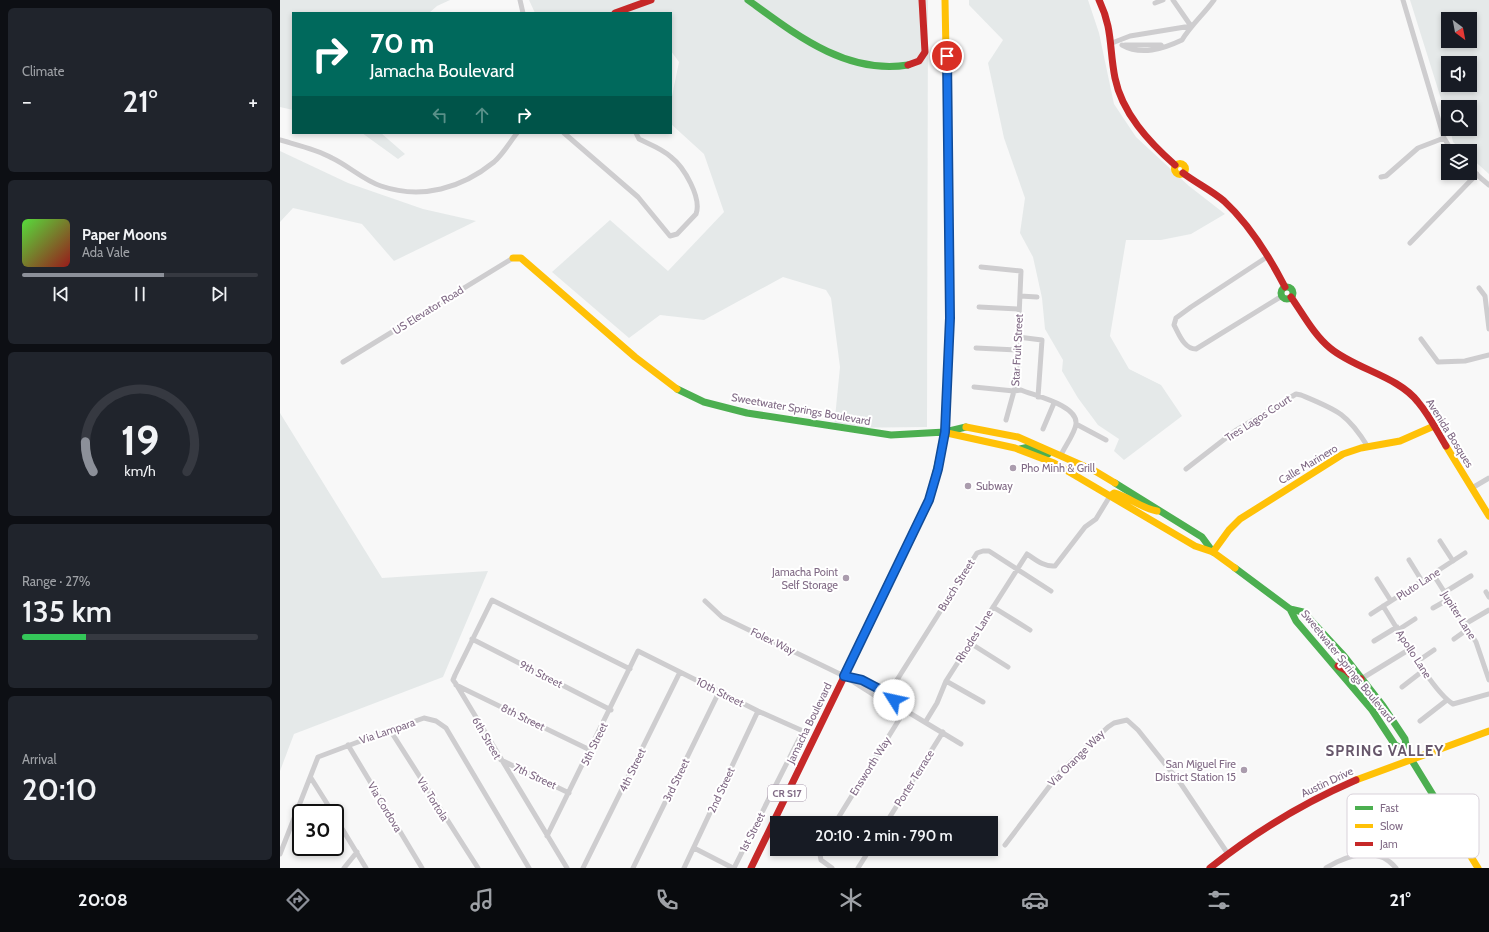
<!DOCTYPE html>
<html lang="en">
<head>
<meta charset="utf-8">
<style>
	body { margin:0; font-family:Cabin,sans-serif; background:#20242c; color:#f1f3f6; height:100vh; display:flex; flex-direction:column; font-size:15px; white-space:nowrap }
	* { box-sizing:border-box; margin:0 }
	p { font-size:13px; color:#9ea1a6 }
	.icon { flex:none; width:22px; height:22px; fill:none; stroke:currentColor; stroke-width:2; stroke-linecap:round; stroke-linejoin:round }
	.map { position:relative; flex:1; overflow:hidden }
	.details { display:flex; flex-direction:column; gap:8px; padding:8px; background:#0d0f14; width:280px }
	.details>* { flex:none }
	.hud { position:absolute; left:12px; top:12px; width:380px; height:122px; border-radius:0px; box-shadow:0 2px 6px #0003; background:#00695c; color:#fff; overflow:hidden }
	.needle { width:26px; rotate:148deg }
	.controls { position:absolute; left:1161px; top:12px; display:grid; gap:8px }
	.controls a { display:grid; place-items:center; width:36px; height:36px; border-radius:0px; background:#171b24; box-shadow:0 2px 6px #0003; font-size:20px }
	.speed { position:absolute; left:12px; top:804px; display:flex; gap:8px; font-size:20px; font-weight:700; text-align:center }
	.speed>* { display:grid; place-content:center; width:52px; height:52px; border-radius:50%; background:#171b24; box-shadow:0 2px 6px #0003; line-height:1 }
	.speed .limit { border:2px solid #111; border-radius:6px; background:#fff; color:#111 }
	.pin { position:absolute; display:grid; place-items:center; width:34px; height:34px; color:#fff; margin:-17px; border:2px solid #fff; border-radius:50%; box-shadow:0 1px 4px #0007 }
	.me { position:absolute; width:44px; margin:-22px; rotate:305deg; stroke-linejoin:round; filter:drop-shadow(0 0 3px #0008) }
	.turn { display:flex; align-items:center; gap:14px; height:84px; padding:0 12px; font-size:18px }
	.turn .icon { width:52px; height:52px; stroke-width:2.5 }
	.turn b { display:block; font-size:28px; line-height:34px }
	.lanes { display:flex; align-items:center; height:38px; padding:0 12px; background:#0003; justify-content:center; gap:20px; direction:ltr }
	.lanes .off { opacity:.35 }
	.big { font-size:30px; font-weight:600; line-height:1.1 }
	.details .tile { flex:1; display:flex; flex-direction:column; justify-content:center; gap:6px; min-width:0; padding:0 14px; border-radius:6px; background:#20242c }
	.details .dial { align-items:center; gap:0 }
	.dial svg { height:104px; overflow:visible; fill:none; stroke:#363941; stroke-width:7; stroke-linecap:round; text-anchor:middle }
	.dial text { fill:#f1f3f6; stroke:none }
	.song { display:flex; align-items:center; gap:12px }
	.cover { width:48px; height:48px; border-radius:6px; background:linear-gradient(135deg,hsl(110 70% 55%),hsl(0 70% 35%)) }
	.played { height:4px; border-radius:2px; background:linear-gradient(90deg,#8c9099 60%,#363941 60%) }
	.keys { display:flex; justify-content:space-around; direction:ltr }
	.heat { display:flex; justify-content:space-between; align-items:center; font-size:22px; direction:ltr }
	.charge { height:6px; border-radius:3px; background:linear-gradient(90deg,#34c759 27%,#363941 0) }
	.trip { position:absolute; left:490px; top:816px; width:228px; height:40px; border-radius:0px; background:#171b24; box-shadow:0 2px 6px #0003; font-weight:600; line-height:40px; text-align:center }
	.dock { display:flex; height:64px; justify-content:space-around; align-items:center; background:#090b0e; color:#9ea1a6 }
	.dock .icon { width:28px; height:28px }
	.dock .on { color:#8c9099 }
	.dock b { font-size:18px; color:#f1f3f6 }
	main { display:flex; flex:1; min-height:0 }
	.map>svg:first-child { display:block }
	.green { fill:#e5e9e9; fill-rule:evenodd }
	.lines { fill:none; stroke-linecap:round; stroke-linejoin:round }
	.street { stroke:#cecdcf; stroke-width:5 }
	.fast { stroke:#4caf50; stroke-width:7 }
	.slow { stroke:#ffc107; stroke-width:7 }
	.jam { stroke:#c62828; stroke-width:7 }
	.route-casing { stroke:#114b97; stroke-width:10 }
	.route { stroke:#1a73e8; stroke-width:7 }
	.poi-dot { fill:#aa9cad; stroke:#fff; stroke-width:1.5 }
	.labels { text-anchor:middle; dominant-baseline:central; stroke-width:4; stroke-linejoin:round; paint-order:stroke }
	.shield { fill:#fff; stroke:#a697aa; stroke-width:1 }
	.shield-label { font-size:10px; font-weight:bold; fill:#806a85 }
	.street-label { font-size:11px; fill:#806a85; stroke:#fff }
	.poi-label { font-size:11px; fill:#806a85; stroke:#fff; text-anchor:start }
	.district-label { font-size:15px; font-weight:bold; letter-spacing:1px; fill:#67576b; stroke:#fff }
	.key { fill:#fff; stroke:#d9d2da; stroke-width:1 }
	.key-label { font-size:11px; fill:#806a85 }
</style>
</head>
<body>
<main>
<section class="details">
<div class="tile"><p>Climate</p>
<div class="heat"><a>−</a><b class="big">21°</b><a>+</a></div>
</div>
<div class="tile">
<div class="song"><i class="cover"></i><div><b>Paper Moons</b><p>Ada Vale</p></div></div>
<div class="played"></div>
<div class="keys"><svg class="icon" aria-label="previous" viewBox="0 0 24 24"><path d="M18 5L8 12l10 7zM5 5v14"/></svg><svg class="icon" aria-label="pause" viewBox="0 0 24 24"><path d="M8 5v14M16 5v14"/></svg><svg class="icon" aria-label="next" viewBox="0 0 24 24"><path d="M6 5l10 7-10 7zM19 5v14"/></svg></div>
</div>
<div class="tile dial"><svg viewBox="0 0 100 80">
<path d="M14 69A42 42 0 1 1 86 69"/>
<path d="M14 69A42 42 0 0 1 8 46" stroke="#8c9099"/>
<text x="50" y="56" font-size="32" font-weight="700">19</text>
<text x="50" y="72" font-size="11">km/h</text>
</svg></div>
<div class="tile"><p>Range · 27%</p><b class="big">135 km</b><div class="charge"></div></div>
<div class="tile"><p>Arrival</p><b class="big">20:10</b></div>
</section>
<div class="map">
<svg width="1209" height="868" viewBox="0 0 1209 868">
	<rect width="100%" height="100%" fill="#f8f8f8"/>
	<path class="green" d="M 0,0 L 170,0 L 157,6 L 149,13 L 13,13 L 13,110 L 0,107 Z
		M 249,0 L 648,0 L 647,427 L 554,428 L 560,367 L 551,298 L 546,290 L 503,277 L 424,320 L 380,315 L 349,338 L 272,272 L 330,220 L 388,271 L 444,212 L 424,154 L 391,124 L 391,101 L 399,62 L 391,51 L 391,13 L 255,13 Z
		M 689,0 L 808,0 L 819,33 L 834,104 L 856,137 L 909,186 L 945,214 L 911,234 L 881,240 L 846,240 L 830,336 L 849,369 L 881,385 L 902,416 L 844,460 L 834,451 L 839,439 L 818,425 L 798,398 L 782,371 L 783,360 L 765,329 L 762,298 L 753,257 L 740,233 L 745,198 L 724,138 L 708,63 L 723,40 L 689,5 Z
		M 1130,0 L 1209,0 L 1209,174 L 1190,157 L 1190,151 L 1183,151 L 1173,142 L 1170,129 L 1190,129 L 1190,107 L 1168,107 L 1168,121 ZM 1168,19 L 1190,19 L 1190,41 L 1168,41 ZM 1168,63 L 1190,63 L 1190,85 L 1168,85 Z
		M 82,133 L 101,133 L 125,154 L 118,159 Z
		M 0,151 L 68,183 L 143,209 L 196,221 L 114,261 L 82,224 L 13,208 L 0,222 Z
		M 0,413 L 102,578 L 208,571 L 163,677 L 14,734 L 0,771 Z"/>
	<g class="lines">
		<path class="street" d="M 240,0 L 243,13
			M 893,0 L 911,26
			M 1123,0 L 1164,138 L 1172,151
			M 875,3 L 883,0
			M 832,43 L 850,36 L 911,26
			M 842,45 C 861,56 883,49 902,40 C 911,25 924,14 934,0
			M 845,45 L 881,45
			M 284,133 L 358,197 L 390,236 L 397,234 L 416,214 C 422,198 404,167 391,157 C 383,149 369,144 359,139 L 356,133
			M 0,140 C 17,145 36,149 52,158 C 69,166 83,180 101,186 C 142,200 182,188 214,162 C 223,154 230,142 237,133
			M 1190,169 L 1209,185
			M 1101,177 L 1106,176 L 1138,148 L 1164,138
			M 1130,243 L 1197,174
			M 987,257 L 911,307 L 896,318 L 894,325 C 899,334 904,349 916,349 L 1002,296
			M 701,267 L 741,271 L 736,386 L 734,391 L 741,390 C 755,396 798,405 796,424 C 795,433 785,446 781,455
			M 1199,288 L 1205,296 L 1209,329
			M 740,296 L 757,297
			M 699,307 L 739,309
			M 738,337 L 762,340 L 758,397
			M 1141,339 L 1158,362 L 1185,361 L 1209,355
			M 696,348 L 737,350
			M 63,362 L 233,258
			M 694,387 L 734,391 L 726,420
			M 796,424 L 826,440
			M 763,429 L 774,403
			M 906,469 L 955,431 L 1016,394 L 1021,395 C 1057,410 1067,413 1088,447
			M 1192,488 L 1209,478
			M 1160,541 L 1173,561
			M 1129,560 L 1142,581
			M 1153,574 L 1196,642 L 1209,680
			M 1097,579 L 1111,601
			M 1165,592 L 1191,576
			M 1206,592 L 1209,597
			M 425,601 L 442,617 L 564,676 L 597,697
			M 1103,606 C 1118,629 1152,691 1173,704 L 1209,694
			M 713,607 L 750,630
			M 1153,608 L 1169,599
			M 1091,614 L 1185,553
			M 1185,624 L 1209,610
			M 1118,630 L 1135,619
			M 192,639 L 331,710
			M 1174,639 L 1188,629
			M 1094,641 L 1117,627
			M 690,643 L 728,667
			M 1138,661 L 1154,650
			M 566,677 L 582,680 L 601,690
			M 1081,679 L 1130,649
			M 666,681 L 703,702
			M 176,685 L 310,750
			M 1122,687 L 1144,670
			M596 698a9 9 0 1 1 18 0a9 9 0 1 1-18 0Z
			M 610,691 L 697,553 L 703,551 L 709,551 L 771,591
			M 613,703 L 681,744
			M 646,721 L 657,703 L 666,681 L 747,554 C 756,560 764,567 775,566 L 805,527 L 816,519 L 830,496
			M 1140,721 L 1167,700
			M 110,730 L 198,868
			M 68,745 L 142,868
			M 221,760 L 289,793
			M 31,778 L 53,813
			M 55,817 L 86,868
			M 555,823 L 625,710
			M 606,823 L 663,732
			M 267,836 L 358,651 L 478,711 L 523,731 L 454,868
			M 725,845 L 781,771 L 828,727 L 834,723 L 847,720 L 858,730 L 901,784 L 948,854
			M 414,848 L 453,868
			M 539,849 L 541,860 L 552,868
			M 0,854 L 38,757 L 110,730 L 144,718 L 156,721 L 166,728 L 249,868
			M 64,868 L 77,852
			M 287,868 L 176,684 L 173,680 L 175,675 L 212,600 L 350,669
			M 303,868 L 400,672
			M 353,868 L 439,692
			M 404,868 L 478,711
			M 578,868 L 590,849
			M 1046,868 C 1067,855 1097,845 1116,868"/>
		<path class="fast" d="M 468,0 C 515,34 566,75 628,65
			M1001 293a6 6 0 1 1 12 0a6 6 0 1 1-12 0Z
			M 397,389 L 424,402 L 467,413 L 611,435 L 665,432 L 686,427
			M 740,449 L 749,447 L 768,454
			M 835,483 L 922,537 L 933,552
			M 653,485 L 665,432 L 670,318 L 669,211
			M 955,568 L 1010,609 L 1023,612 L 1064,656 L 1103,706 L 1125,739 L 1127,751 L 1131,759 L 1166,816
			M 1010,609 L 1016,621 L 1092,710 L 1115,745 L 1127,751"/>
		<path class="slow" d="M 665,0 L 669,211
			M894.5 169a5.5 5.5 0 1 1 11 0a5.5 5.5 0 1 1-11 0Z
			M 233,258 L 241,258 L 355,357 L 397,389
			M 686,427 L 738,437 L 815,471 L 835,483
			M 667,433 L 735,448 L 774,463 L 915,546 L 933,552 L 955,568
			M 1166,446 L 1209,516
			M 830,496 L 834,493 C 849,497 861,508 877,511
			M 933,552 L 949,530 L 960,519 L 1063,454 L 1081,448 L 1120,441 L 1154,426
			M 580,644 L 649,500 L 653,485
			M 1076,780 L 1209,731
			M 1166,816 L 1198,868"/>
		<path class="jam" d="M 819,0 C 833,29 829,48 835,78 C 842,113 869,142 895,165
			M 335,13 L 371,0
			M 628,65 L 639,61 L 645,52 L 642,0
			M 903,173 C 916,183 931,190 944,201 C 970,225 989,256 1005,287
			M 1011,297 C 1023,314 1034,335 1050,348 C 1075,369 1118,376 1138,402 C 1149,415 1157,431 1166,446
			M 1058,666 L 1066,670 L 1077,681 L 1081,679
			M 471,868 L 580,644
			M 930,868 C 975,832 1023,803 1076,780"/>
	</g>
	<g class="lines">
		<defs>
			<path id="route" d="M 614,700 L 610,691 L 601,690 L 582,680 L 564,676 L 649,500 L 658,469 L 665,432 L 670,318 L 667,56"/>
		</defs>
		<use href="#route" class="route-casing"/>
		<use href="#route" class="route"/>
	</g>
	<g class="poi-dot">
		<circle cx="733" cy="468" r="4"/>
		<circle cx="688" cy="486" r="4"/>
		<circle cx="566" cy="578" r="4"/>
		<circle cx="964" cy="770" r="4"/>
	</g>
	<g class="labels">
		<rect class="shield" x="488" y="785" width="38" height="16" rx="3"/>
		<g class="shield-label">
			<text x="507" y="793">CR S17</text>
		</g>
		<g class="street-label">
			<text transform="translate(148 310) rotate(-32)">US Elevator Road</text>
			<text transform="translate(737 350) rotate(-87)">Star Fruit Street</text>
			<text transform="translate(521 409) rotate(10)">Sweetwater Springs Boulevard</text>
			<text transform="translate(978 418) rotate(-33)">Tres Lagos Court</text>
			<text transform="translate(1170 433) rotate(58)">Avenida Bosques</text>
			<text transform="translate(1028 464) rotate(-31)">Calle Marinero</text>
			<text transform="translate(1138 584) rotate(-33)">Pluto Lane</text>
			<text transform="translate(676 585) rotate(-58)">Busch Street</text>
			<text transform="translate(1179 615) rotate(58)">Jupiter Lane</text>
			<text transform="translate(694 636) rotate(-58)">Rhodes Lane</text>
			<text transform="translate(493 641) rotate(26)">Folex Way</text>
			<text transform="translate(1134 654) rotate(57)">Apollo Lane</text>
			<text transform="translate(1068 666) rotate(51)">Sweetwater Springs Boulevard</text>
			<text transform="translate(261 674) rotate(27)">9th Street</text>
			<text transform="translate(440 692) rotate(27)">10th Street</text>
			<text transform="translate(243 717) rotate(26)">8th Street</text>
			<text transform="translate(529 723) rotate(-64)">Jamacha Boulevard</text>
			<text transform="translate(107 731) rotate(-19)">Via Lampara</text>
			<text transform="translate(207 738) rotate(60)">6th Street</text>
			<text transform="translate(314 744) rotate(-64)">5th Street</text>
			<text transform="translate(796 758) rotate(-45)">Via Orange Way</text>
			<text transform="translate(590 766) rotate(-58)">Ensworth Way</text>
			<text transform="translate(352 770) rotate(-64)">4th Street</text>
			<text transform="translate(255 776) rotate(25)">7th Street</text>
			<text transform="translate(634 778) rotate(-58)">Porter Terrace</text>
			<text transform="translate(396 780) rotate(-64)">3rd Street</text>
			<text transform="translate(1047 782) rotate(-25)">Austin Drive</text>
			<text transform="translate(441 790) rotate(-65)">2nd Street</text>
			<text transform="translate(153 799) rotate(58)">Via Tortola</text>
			<text transform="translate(105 807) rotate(59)">Via Cordova</text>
			<text transform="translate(472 832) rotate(-63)">1st Street</text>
		</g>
		<g class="poi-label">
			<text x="741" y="468">Pho Minh &amp; Grill</text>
			<text x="696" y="486">Subway</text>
			<text x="558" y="572" text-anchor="end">Jamacha Point<tspan x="558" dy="13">Self Storage</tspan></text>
			<text x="956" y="764" text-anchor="end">San Miguel Fire<tspan x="956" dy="13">District Station 15</tspan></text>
		</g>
		<g class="district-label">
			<text x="1105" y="751">SPRING VALLEY</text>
		</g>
	</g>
	<rect x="1067" y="794" width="132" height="64" rx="6" class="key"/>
	<rect x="1075" y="806" width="18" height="4" fill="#4caf50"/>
	<rect x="1075" y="824" width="18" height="4" fill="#ffc107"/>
	<rect x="1075" y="842" width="18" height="4" fill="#c62828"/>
	<g class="key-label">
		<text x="1100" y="812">Fast</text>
		<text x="1100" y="830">Slow</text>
		<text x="1100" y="848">Jam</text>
	</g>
</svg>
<div class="controls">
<a><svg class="needle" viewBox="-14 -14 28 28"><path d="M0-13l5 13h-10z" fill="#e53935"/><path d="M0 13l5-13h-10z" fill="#9ea1a6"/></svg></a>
<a><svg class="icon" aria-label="sound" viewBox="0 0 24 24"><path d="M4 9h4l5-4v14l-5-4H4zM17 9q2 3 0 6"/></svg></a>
<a><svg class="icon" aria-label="search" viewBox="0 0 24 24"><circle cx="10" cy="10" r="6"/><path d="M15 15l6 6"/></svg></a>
<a><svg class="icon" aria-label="layers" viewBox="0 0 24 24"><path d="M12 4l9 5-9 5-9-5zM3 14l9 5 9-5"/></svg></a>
</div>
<div class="speed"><div class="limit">30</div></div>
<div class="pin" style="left:667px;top:56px;background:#d93025"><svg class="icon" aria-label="arrive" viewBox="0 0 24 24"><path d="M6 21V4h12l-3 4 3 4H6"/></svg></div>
<svg class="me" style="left:614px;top:700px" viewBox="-20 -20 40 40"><circle r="19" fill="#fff"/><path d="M0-13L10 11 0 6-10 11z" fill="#1a73e8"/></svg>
<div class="trip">20:10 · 2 min · 790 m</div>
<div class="hud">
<div class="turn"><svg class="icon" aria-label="right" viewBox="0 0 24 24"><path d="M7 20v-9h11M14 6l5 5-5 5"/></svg><div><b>70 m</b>Jamacha Boulevard</div></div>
<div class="lanes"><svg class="icon off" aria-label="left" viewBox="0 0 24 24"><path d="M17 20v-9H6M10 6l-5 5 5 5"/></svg><svg class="icon off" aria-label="ahead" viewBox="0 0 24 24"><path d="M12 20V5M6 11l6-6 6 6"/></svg><svg class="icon" aria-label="right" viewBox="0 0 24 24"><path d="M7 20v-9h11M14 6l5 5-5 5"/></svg></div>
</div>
</div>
</main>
<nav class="dock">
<b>20:08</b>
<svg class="icon on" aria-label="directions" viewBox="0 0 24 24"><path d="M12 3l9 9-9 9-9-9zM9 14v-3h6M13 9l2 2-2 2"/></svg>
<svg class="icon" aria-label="music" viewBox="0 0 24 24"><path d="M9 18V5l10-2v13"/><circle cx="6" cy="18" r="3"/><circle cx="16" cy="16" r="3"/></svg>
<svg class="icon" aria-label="phone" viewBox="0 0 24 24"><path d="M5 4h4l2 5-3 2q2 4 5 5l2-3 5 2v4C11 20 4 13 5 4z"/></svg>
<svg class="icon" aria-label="climate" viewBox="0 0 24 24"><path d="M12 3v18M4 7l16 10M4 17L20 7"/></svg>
<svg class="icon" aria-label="car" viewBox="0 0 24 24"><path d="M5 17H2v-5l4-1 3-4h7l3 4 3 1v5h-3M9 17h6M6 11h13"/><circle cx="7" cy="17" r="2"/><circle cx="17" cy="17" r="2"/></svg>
<svg class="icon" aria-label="filters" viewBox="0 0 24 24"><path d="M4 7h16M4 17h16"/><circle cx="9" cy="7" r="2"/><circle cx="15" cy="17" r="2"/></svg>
<b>21°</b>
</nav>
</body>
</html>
